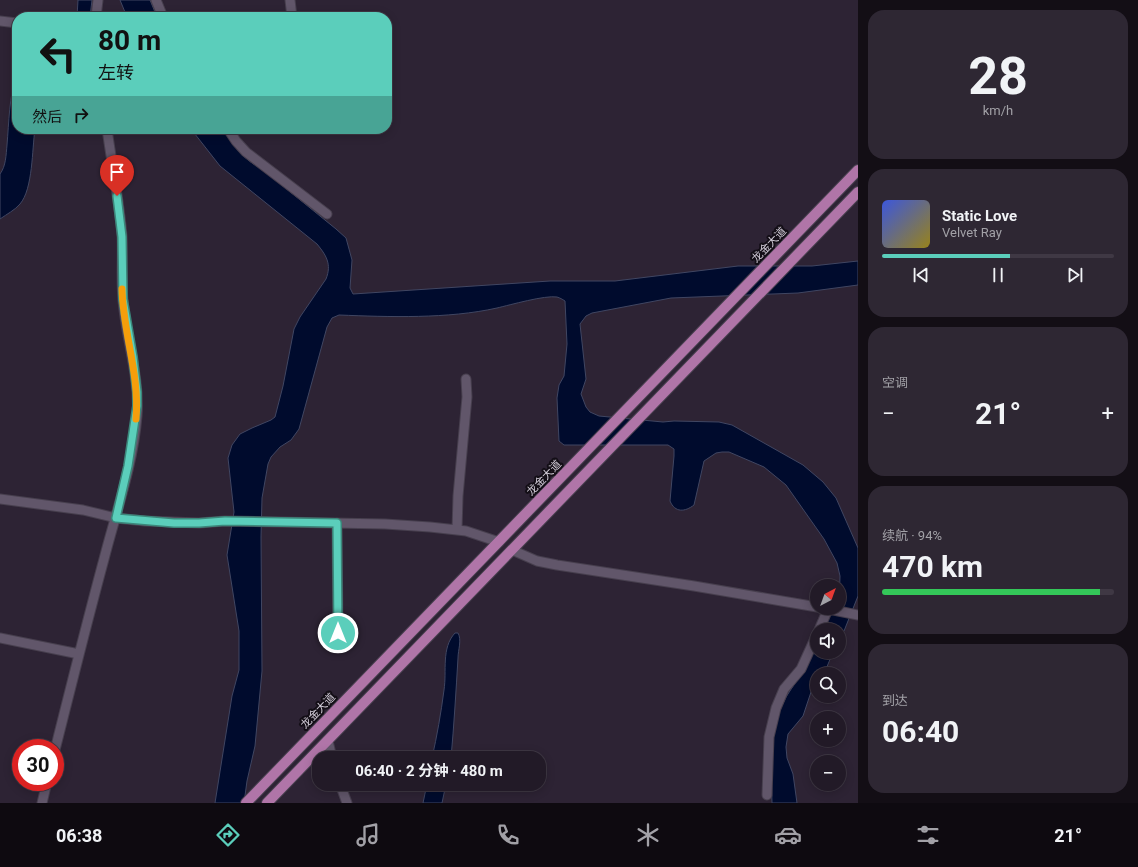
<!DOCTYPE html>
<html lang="zh">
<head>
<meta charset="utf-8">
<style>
	body { margin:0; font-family:Roboto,"Noto Sans SC",sans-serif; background:#2e2733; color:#f1f3f6; height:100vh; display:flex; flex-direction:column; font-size:15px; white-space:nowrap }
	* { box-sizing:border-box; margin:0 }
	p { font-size:13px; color:#a2a1a7 }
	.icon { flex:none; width:22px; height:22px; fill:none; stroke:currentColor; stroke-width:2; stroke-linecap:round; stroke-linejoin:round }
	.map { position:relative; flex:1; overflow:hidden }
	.side { display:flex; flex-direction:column; gap:10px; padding:10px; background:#130e15; width:280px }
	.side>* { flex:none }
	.top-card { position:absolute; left:12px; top:12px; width:380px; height:122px; border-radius:16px; box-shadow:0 2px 10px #0003,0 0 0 1px #3f3844; background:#5bcebb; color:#111; overflow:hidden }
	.needle { width:26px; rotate:41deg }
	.controls { position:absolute; left:810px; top:579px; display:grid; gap:8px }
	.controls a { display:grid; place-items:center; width:36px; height:36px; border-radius:50%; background:#221a27; box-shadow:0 2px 10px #0003,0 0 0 1px #3f3844; font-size:20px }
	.speed { position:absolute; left:12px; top:739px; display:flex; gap:8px; font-size:20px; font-weight:700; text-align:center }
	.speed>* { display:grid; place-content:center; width:52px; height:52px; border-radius:50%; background:#221a27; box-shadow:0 2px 10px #0003,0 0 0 1px #3f3844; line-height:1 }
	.speed .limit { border:6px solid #d22; background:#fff; color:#111 }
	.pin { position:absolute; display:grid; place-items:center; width:34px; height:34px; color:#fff; margin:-41px -17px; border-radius:50% 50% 50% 0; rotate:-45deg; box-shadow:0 0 4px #0007 }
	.pin .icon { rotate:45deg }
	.me { position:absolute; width:44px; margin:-22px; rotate:0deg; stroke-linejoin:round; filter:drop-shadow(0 0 3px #0008) }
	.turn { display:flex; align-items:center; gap:14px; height:84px; padding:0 20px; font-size:18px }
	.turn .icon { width:52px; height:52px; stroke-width:2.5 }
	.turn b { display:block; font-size:28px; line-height:34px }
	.then { display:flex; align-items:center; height:38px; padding:0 20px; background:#0003; gap:8px; font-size:15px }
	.big { font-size:30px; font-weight:700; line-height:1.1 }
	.side .tile { flex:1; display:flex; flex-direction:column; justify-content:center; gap:6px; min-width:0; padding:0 14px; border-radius:16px; background:#2e2733 }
	.side .dial { align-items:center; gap:0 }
	.dial b { font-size:52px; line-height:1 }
	.song { display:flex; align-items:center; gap:12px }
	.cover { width:48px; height:48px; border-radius:6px; background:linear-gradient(135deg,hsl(230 70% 55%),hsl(50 70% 35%)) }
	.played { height:4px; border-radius:2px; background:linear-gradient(90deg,#5bcebb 55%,#3f3844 55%) }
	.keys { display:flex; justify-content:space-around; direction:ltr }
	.heat { display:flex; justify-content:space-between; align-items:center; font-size:22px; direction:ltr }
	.charge { height:6px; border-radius:3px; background:linear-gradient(90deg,#34c759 94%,#3f3844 0) }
	.trip { position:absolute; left:312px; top:751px; width:234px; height:40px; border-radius:16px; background:#221a27; box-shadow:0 2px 10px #0003,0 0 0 1px #3f3844; font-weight:700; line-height:40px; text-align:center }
	.menu { display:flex; height:64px; justify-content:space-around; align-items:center; background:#0e0a10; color:#a2a1a7 }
	.menu .icon { width:28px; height:28px }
	.menu .current { color:#5bcebb }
	.menu b { font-size:18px; color:#f1f3f6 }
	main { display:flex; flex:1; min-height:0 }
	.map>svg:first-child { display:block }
	.water { fill:#000b2d; stroke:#404662 }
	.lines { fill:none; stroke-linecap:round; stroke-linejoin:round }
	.minor-casing { stroke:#473f4e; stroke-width:11 }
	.primary-casing { stroke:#473f4e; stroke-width:12 }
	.minor { stroke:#61566a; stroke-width:9 }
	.primary { stroke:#b075a8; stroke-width:10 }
	.route-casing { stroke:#3b867a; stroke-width:10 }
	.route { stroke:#5bcebb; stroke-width:7 }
	.slow { stroke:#f59e0b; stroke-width:7 }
	.labels { text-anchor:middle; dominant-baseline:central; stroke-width:4; stroke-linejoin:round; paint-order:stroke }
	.street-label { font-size:11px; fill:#d7d1dd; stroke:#130e16 }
</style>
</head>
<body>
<main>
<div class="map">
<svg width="858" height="803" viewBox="0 0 858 803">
	<rect width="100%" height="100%" fill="#2d2334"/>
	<path class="water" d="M 78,0 L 92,0 L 90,17 L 77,17 Z
		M 120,0 L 150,0 L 157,17 L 127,17 Z
		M 17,74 L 17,129 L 35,129 C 32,149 33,189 20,204 C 15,210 7,214 0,219 L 0,174 C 6,166 6,155 7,145 C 9,122 9,96 17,74 Z
		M 191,129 L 223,129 C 233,146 244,160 262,169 L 336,229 L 346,238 L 352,260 L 350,288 L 353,294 L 550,281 L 615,281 L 738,266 L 812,266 L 858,261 L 858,285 L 798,293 L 671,298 L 592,313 L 586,316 L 580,324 L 586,379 L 581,394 L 586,407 L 590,412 L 599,416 L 663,422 L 674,421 L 719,422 L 732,425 L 803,465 L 823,482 L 836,498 L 858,548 L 858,596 L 844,631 L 839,635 L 839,630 L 823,630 L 833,608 L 839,608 L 840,576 L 837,563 L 824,539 L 786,485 L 764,467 L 729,452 L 722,452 L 716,453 L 704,461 L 694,505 C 685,512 675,513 670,501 L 674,456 L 674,449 L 668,445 L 564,445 L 559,441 L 557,398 L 559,385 L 564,376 L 567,344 L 565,301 C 562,299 560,298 557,297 C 545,295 510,305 497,308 C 448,319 389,317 339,315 L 332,318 L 327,327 L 299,429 L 291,440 L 280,447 L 271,457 L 268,464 L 262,498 L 261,537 L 262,671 L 255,746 L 247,781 L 244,803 L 215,803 L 232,696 L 239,670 L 239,631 L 227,555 L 234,512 L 228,458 L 232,445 L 240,434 L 252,428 L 271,420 L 275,417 L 283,386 L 294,329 L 300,317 L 326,279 C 332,264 326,255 317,244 L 220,166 Z
		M 455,633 L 458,633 C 462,640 458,650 458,658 C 456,691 454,725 451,758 L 432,758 C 437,736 441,713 444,690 C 447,671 441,648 455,633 Z
		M 817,643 L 817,652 L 833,652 L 824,674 L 817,674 L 817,683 L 811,692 L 803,716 L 788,734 L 786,747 L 787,758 L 793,774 L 797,803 L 772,803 L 771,764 L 775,721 L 786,697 L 801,674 Z
		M 427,784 L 446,784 L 442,803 L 423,803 Z"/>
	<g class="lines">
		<defs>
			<path id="minor" d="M 156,0 L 163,17
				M 290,0 L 292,17
				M 96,17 L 98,0
				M 0,21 L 17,23
				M 228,129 L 236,141 L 246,152 L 327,214
				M 0,499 L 83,510 L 116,518 L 145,521 L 199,523 L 225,521 L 385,524 L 430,527 L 466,531 L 499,542
				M 337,523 L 338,633
				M 457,530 L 458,496 L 467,397 L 466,379
				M 512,550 L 537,561 L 557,565 L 694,586 L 817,607
				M 824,608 L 858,615
				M 819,630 L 828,609
				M 0,638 L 79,654
				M 328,741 L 332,758
				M 55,750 C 71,686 87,622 104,559 C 116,512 133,465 137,416 C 140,377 126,339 123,300 C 121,279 123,257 122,236 C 119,200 112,165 107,129
				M 340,784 L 347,803
				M 767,795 L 769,737 L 776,708 L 784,689 L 801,669 L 817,634
				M 42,803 L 47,782"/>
			<path id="primary" d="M 246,803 L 858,170
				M 267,803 L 858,192"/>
		</defs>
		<use href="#minor" class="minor-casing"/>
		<use href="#primary" class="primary-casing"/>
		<use href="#minor" class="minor"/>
		<use href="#primary" class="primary"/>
	</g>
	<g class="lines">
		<defs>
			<path id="route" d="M 117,196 L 122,237 L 123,299 L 133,357 L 137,392 L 137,406 L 128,466 L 116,518 L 174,523 L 199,523 L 225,521 L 337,523 L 338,633"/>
		</defs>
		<use href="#route" class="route-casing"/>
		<use href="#route" class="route"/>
		<path class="slow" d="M 122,289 C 123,333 140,375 136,419"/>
	</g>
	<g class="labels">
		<g class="street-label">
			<text transform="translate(769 245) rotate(-46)">龙金大道</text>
			<text transform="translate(544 478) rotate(-46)">龙金大道</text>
			<text transform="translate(318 711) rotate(-46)">龙金大道</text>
		</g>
	</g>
</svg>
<div class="controls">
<a><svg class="needle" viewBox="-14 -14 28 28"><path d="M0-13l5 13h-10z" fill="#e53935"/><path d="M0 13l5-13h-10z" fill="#a2a1a7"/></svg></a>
<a><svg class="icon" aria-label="sound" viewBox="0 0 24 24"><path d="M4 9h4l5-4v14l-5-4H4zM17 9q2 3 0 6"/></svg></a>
<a><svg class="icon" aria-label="search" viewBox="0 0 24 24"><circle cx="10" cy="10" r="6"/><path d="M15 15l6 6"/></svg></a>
<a>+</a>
<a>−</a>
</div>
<div class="speed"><div class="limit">30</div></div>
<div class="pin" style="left:117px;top:196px;background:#d93025"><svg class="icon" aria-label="arrive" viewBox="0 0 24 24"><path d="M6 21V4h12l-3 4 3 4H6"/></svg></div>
<svg class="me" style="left:338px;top:633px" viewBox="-20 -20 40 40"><circle r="17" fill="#5bcebb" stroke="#fff" stroke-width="3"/><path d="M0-11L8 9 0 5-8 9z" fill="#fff"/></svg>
<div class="trip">06:40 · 2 分钟 · 480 m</div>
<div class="top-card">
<div class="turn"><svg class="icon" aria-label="left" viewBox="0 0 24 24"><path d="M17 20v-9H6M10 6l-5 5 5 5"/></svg><div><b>80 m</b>左转</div></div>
<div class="then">然后<svg class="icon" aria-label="right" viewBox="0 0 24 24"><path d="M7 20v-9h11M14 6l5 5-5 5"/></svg></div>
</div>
</div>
<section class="side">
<div class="tile dial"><b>28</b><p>km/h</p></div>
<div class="tile">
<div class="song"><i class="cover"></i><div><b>Static Love</b><p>Velvet Ray</p></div></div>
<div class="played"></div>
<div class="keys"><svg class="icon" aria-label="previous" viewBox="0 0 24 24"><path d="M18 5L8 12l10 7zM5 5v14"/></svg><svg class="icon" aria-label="pause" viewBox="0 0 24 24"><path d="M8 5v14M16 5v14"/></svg><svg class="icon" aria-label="next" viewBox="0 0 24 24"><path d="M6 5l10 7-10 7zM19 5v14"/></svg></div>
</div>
<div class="tile"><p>空调</p>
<div class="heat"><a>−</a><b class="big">21°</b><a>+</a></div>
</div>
<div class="tile"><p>续航 · 94%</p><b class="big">470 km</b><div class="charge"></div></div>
<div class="tile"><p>到达</p><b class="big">06:40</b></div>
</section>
</main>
<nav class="menu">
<b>06:38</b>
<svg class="icon current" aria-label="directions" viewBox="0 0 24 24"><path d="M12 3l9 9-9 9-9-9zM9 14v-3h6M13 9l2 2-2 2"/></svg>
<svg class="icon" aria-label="music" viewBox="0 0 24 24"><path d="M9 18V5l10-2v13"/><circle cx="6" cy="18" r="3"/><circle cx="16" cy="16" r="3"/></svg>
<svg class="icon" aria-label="phone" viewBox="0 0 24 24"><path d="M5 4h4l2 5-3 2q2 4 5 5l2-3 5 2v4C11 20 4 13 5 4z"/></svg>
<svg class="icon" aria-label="climate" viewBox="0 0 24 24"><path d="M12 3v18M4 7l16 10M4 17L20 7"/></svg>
<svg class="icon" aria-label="car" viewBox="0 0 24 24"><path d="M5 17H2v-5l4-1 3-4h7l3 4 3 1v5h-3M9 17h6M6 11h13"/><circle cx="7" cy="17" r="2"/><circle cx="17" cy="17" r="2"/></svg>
<svg class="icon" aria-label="filters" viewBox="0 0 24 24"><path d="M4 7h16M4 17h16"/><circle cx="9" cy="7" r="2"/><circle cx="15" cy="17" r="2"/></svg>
<b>21°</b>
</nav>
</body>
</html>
